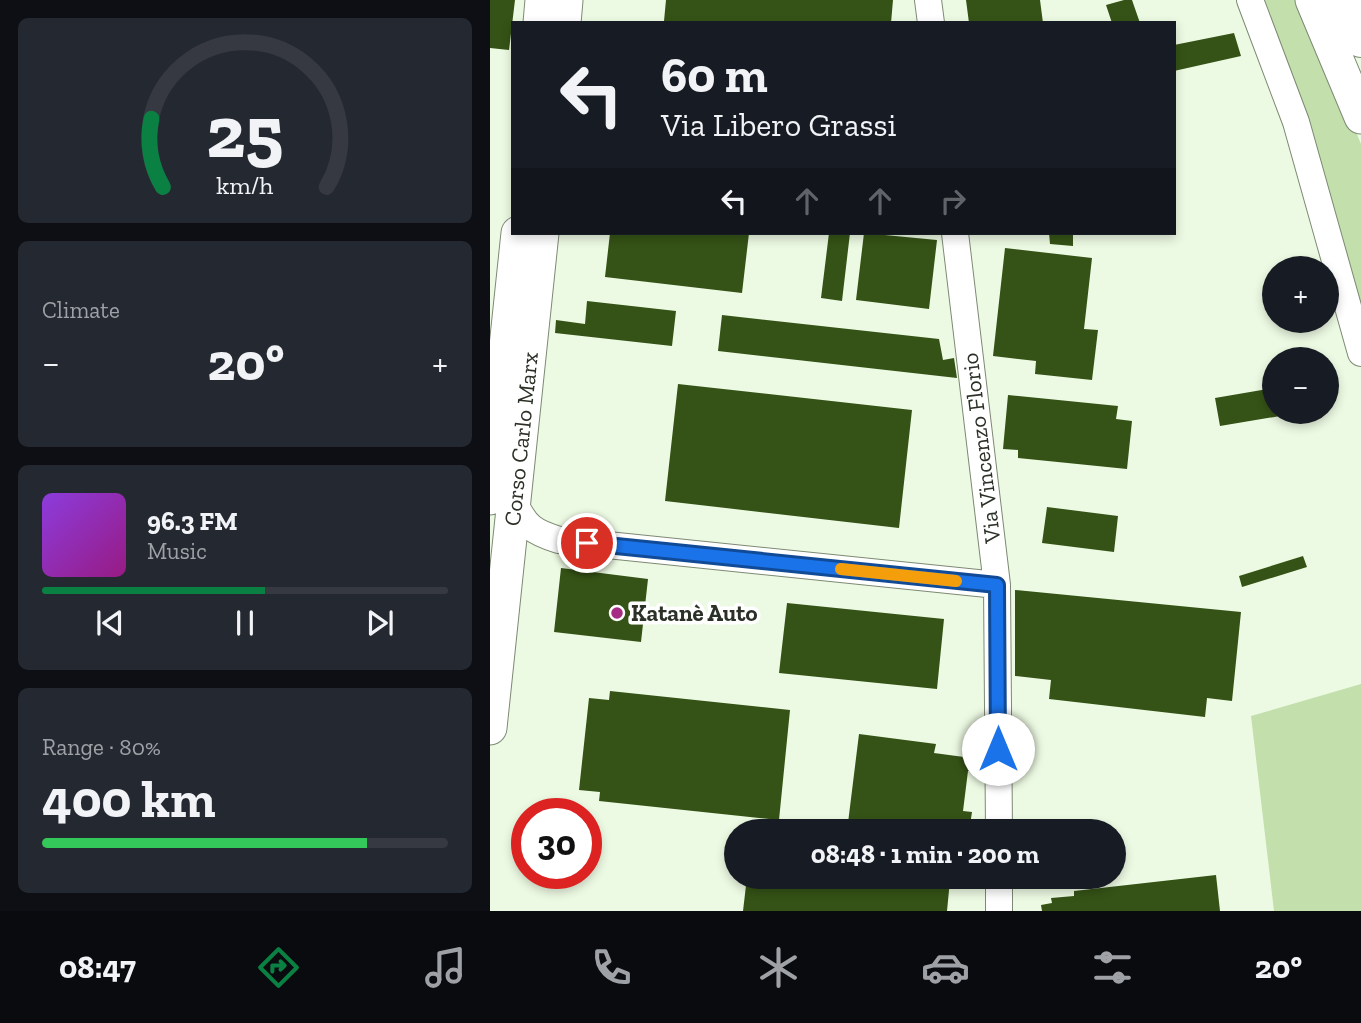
<!DOCTYPE html>
<html lang="en">
<head>
<meta charset="utf-8">
<style>
	body { margin:0; font-family:"Zilla Slab",serif; background:#242831; color:#f1f3f6; height:100vh; display:flex; flex-direction:column; font-size:26px; white-space:nowrap }
	* { box-sizing:border-box; margin:0 }
	p { font-size:23px; color:#9ea1a6 }
	.icon { flex:none; width:38px; height:38px; fill:none; stroke:currentColor; stroke-width:2; stroke-linecap:round; stroke-linejoin:round }
	.map { position:relative; flex:1; overflow:hidden }
	.sheet { display:flex; flex-direction:column; gap:18px; padding:18px; background:#0d0f14; width:490px }
	.sheet>* { flex:none }
	.banner { position:absolute; left:21px; top:21px; width:665px; height:214px; border-radius:0px; box-shadow:0 4px 10px #0003; background:#171b24; color:#f1f3f6; overflow:hidden }
	.fabs { position:absolute; left:772px; top:256px; display:grid; gap:14px }
	.fabs a { display:grid; place-items:center; width:77px; height:77px; border-radius:50%; background:#171b24; box-shadow:0 4px 10px #0003; font-size:35px }
	.speed { position:absolute; left:21px; top:798px; display:flex; gap:14px; font-size:35px; font-weight:700; text-align:center }
	.speed>* { display:grid; place-content:center; width:91px; height:91px; border-radius:50%; background:#171b24; box-shadow:0 4px 10px #0003; line-height:1 }
	.speed .limit { border:10px solid #d22; background:#fff; color:#111 }
	.pin { position:absolute; display:grid; place-items:center; width:60px; height:60px; color:#fff; margin:-30px; border:4px solid #fff; border-radius:50%; box-shadow:0 2px 7px #0007 }
	.me { position:absolute; width:77px; margin:-38px; rotate:0deg; stroke-linejoin:round; filter:drop-shadow(0 0 5px #0008) }
	.turn { display:flex; align-items:center; gap:24px; height:147px; padding:0 35px; font-size:32px }
	.turn .icon { width:91px; height:91px; stroke-width:2.5 }
	.turn b { display:block; font-size:49px; line-height:60px }
	.lanes { display:flex; align-items:center; height:66px; padding:0 35px; background:#0003; justify-content:center; gap:35px; direction:ltr }
	.lanes .off { opacity:.35 }
	.big { font-size:52px; font-weight:700; line-height:1.1 }
	.sheet .tile { flex:1; display:flex; flex-direction:column; justify-content:center; gap:10px; min-width:0; padding:0 24px; border-radius:10px; background:#242831 }
	.sheet .dial { align-items:center; gap:0 }
	.dial svg { height:182px; overflow:visible; fill:none; stroke:#363941; stroke-width:7; stroke-linecap:round; text-anchor:middle }
	.dial text { fill:#f1f3f6; stroke:none }
	.song { display:flex; align-items:center; gap:21px }
	.cover { width:84px; height:84px; border-radius:10px; background:linear-gradient(135deg,hsl(270 70% 55%),hsl(310 70% 35%)) }
	.played { height:7px; border-radius:4px; background:linear-gradient(90deg,#0b8043 55%,#363941 55%) }
	.keys { display:flex; justify-content:space-around; direction:ltr }
	.heat { display:flex; justify-content:space-between; align-items:center; font-size:38px; direction:ltr }
	.charge { height:10px; border-radius:5px; background:linear-gradient(90deg,#34c759 80%,#363941 0) }
	.trip { position:absolute; left:234px; top:819px; width:402px; height:70px; border-radius:35px; background:#171b24; box-shadow:0 4px 10px #0003; font-weight:700; line-height:70px; text-align:center }
	.menu { display:flex; height:112px; justify-content:space-around; align-items:center; background:#090b0e; color:#9ea1a6 }
	.menu .icon { width:49px; height:49px }
	.menu .active { color:#0b8043 }
	.menu b { font-size:32px; color:#f1f3f6 }
	main { display:flex; flex:1; min-height:0 }
	.map>svg:first-child { display:block }
	.green { fill:#c2dfac }
	.building { fill:#355316 }
	.lines { fill:none; stroke-linecap:round; stroke-linejoin:round }
	.minor-casing { stroke:#7d8974; stroke-width:28 }
	.major-casing { stroke:#7d8974; stroke-width:35 }
	.highway-casing { stroke:#7d8974; stroke-width:40 }
	.minor { stroke:#fff; stroke-width:26 }
	.major { stroke:#fff; stroke-width:33 }
	.highway { stroke:#fff; stroke-width:38 }
	.route-casing { stroke:#114b97; stroke-width:18 }
	.route { stroke:#1a73e8; stroke-width:12 }
	.slow { stroke:#f59e0b; stroke-width:12 }
	.poi-dot { fill:#a52c82; stroke:#fff; stroke-width:2.5 }
	.labels { text-anchor:middle; dominant-baseline:central; stroke-width:7; stroke-linejoin:round; paint-order:stroke }
	.street-label { font-size:23px; fill:#2c3128; stroke:#fff }
	.poi-label { font-size:23px; font-weight:bold; fill:#2c3128; stroke:#fff; text-anchor:start }
</style>
</head>
<body>
<main>
<section class="sheet">
<div class="tile dial"><svg viewBox="0 0 100 80">
<path d="M14 69A42 42 0 1 1 86 69"/>
<path d="M14 69A42 42 0 0 1 9 39" stroke="#0b8043"/>
<text x="50" y="56" font-size="32" font-weight="700">25</text>
<text x="50" y="72" font-size="11">km/h</text>
</svg></div>
<div class="tile"><p>Climate</p>
<div class="heat"><a>−</a><b class="big">20°</b><a>+</a></div>
</div>
<div class="tile">
<div class="song"><i class="cover"></i><div><b>96.3 FM</b><p>Music</p></div></div>
<div class="played"></div>
<div class="keys"><svg class="icon" aria-label="previous" viewBox="0 0 24 24"><path d="M18 5L8 12l10 7zM5 5v14"/></svg><svg class="icon" aria-label="pause" viewBox="0 0 24 24"><path d="M8 5v14M16 5v14"/></svg><svg class="icon" aria-label="next" viewBox="0 0 24 24"><path d="M6 5l10 7-10 7zM19 5v14"/></svg></div>
</div>
<div class="tile"><p>Range · 80%</p><b class="big">400 km</b><div class="charge"></div></div>
</section>
<div class="map">
<svg width="871" height="911" viewBox="0 0 871 911">
	<rect width="100%" height="100%" fill="#edfae3"/>
	<path class="green" d="M 767,0 L 811,0 L 871,144 L 871,332 Z
		M 871,684 L 871,911 L 784,911 L 761,716 Z"/>
	<path class="building" d="M 0,0 L 25,0 L 19,50 L 0,48 Z
		M 176,0 L 403,0 L 401,23 L 189,23 L 174,21 Z
		M 476,0 L 550,0 L 553,23 L 479,23 Z
		M 634,0 L 642,0 L 650,23 L 622,23 L 616,5 Z
		M 744,33 L 751,56 L 684,71 L 684,45 Z
		M 120,233 L 259,233 L 252,293 L 115,277 Z
		M 339,233 L 360,233 L 352,301 L 331,298 Z
		M 374,233 L 447,240 L 439,309 L 366,300 Z
		M 559,233 L 583,233 L 583,246 L 560,244 Z
		M 515,248 L 602,258 L 594,329 L 608,330 L 602,380 L 545,374 L 546,361 L 503,356 Z
		M 97,301 L 186,311 L 182,346 L 65,333 L 66,320 L 95,324 Z
		M 232,315 L 449,339 L 453,360 L 464,358 L 467,378 L 228,351 Z
		M 188,384 L 422,410 L 409,528 L 175,501 Z
		M 784,388 L 784,411 L 808,413 L 730,426 L 725,398 Z
		M 518,395 L 628,406 L 626,419 L 642,421 L 637,469 L 528,458 L 528,450 L 513,449 Z
		M 557,507 L 628,516 L 624,552 L 552,543 Z
		M 813,556 L 817,567 L 752,587 L 749,576 Z
		M 71,568 L 158,579 L 151,642 L 64,632 Z
		M 525,590 L 751,612 L 742,701 L 717,698 L 715,717 L 559,699 L 561,680 L 525,676 Z
		M 297,603 L 454,619 L 447,689 L 289,673 Z
		M 120,691 L 300,710 L 289,820 L 109,801 L 110,792 L 89,790 L 99,698 L 119,700 Z
		M 369,734 L 446,744 L 444,753 L 489,759 L 488,772 L 478,771 L 473,811 L 482,812 L 480,825 L 437,820 L 436,831 L 357,831 Z
		M 726,875 L 730,911 L 552,911 L 551,905 L 562,903 L 561,898 L 584,896 L 584,891 Z
		M 257,877 L 433,877 L 460,880 L 457,911 L 253,911 Z"/>
	<g class="lines">
		<defs>
			<path id="minor" d="M 438,0 L 441,23
				M 760,0 L 806,122 L 871,353
				M 465,233 L 507,585 L 509,831
				M 24,502 C 36,527 43,532 69,540 L 507,585
				M 509,877 L 509,911"/>
			<path id="major" d="M 822,0 L 871,117
				M 50,23 L 52,0
				M 74,23 L 76,0
				M 0,498 L 28,233
				M 0,728 L 52,233"/>
			<path id="highway" d="M 849,0 L 871,38"/>
		</defs>
		<use href="#minor" class="minor-casing"/>
		<use href="#major" class="major-casing"/>
		<use href="#highway" class="highway-casing"/>
		<use href="#minor" class="minor"/>
		<use href="#major" class="major"/>
		<use href="#highway" class="highway"/>
	</g>
	<g class="lines">
		<defs>
			<path id="route" d="M 97,543 L 507,585 L 508,749"/>
		</defs>
		<use href="#route" class="route-casing"/>
		<use href="#route" class="route"/>
		<path class="slow" d="M 351,569 L 466,581"/>
	</g>
	<circle class="poi-dot" cx="127" cy="613" r="7"/>
	<g class="labels">
		<g class="street-label">
			<text transform="translate(31 439) rotate(-84)">Corso Carlo Marx</text>
			<text transform="translate(491 448) rotate(-97)">Via Vincenzo Florio</text>
		</g>
		<g class="poi-label">
			<text x="141" y="613">Katanè Auto</text>
		</g>
	</g>
</svg>
<div class="fabs">
<a>+</a>
<a>−</a>
</div>
<div class="speed"><div class="limit">30</div></div>
<div class="pin" style="left:97px;top:543px;background:#d93025"><svg class="icon" aria-label="arrive" viewBox="0 0 24 24"><path d="M6 21V4h12l-3 4 3 4H6"/></svg></div>
<svg class="me" style="left:508px;top:749px" viewBox="-20 -20 40 40"><circle r="19" fill="#fff"/><path d="M0-13L10 11 0 6-10 11z" fill="#1a73e8"/></svg>
<div class="trip">08:48 · 1 min · 200 m</div>
<div class="banner">
<div class="turn"><svg class="icon" aria-label="left" viewBox="0 0 24 24"><path d="M17 20v-9H6M10 6l-5 5 5 5"/></svg><div><b>60 m</b>Via Libero Grassi</div></div>
<div class="lanes"><svg class="icon" aria-label="left" viewBox="0 0 24 24"><path d="M17 20v-9H6M10 6l-5 5 5 5"/></svg><svg class="icon off" aria-label="ahead" viewBox="0 0 24 24"><path d="M12 20V5M6 11l6-6 6 6"/></svg><svg class="icon off" aria-label="ahead" viewBox="0 0 24 24"><path d="M12 20V5M6 11l6-6 6 6"/></svg><svg class="icon off" aria-label="right" viewBox="0 0 24 24"><path d="M7 20v-9h11M14 6l5 5-5 5"/></svg></div>
</div>
</div>
</main>
<nav class="menu">
<b>08:47</b>
<svg class="icon active" aria-label="directions" viewBox="0 0 24 24"><path d="M12 3l9 9-9 9-9-9zM9 14v-3h6M13 9l2 2-2 2"/></svg>
<svg class="icon" aria-label="music" viewBox="0 0 24 24"><path d="M9 18V5l10-2v13"/><circle cx="6" cy="18" r="3"/><circle cx="16" cy="16" r="3"/></svg>
<svg class="icon" aria-label="phone" viewBox="0 0 24 24"><path d="M5 4h4l2 5-3 2q2 4 5 5l2-3 5 2v4C11 20 4 13 5 4z"/></svg>
<svg class="icon" aria-label="climate" viewBox="0 0 24 24"><path d="M12 3v18M4 7l16 10M4 17L20 7"/></svg>
<svg class="icon" aria-label="car" viewBox="0 0 24 24"><path d="M5 17H2v-5l4-1 3-4h7l3 4 3 1v5h-3M9 17h6M6 11h13"/><circle cx="7" cy="17" r="2"/><circle cx="17" cy="17" r="2"/></svg>
<svg class="icon" aria-label="filters" viewBox="0 0 24 24"><path d="M4 7h16M4 17h16"/><circle cx="9" cy="7" r="2"/><circle cx="15" cy="17" r="2"/></svg>
<b>20°</b>
</nav>
</body>
</html>
